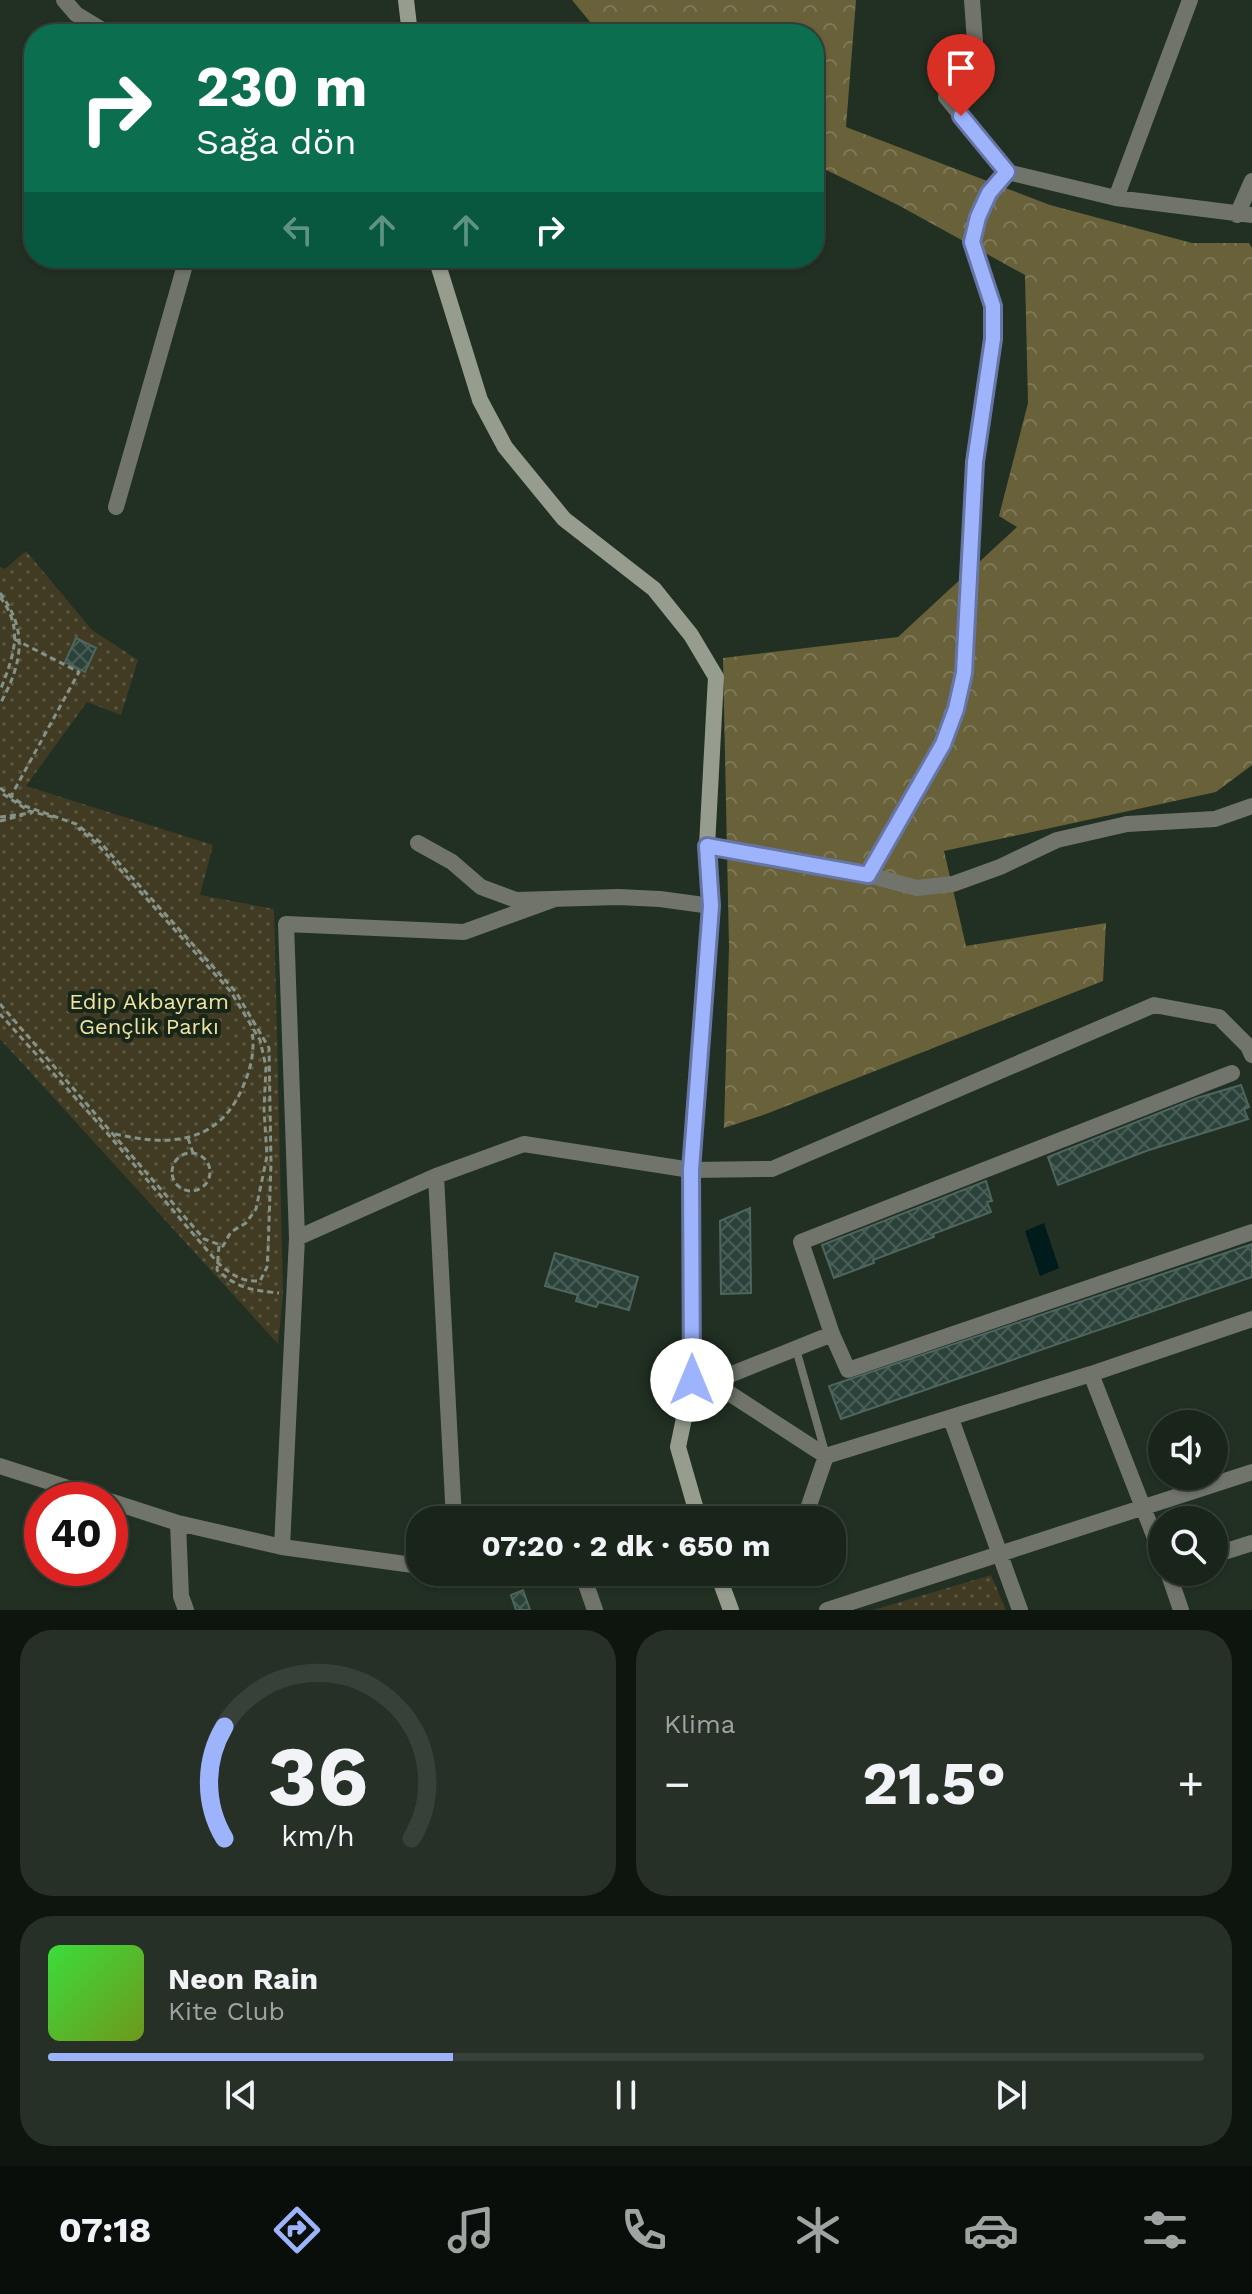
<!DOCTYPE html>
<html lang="tr">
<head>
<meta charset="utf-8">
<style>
	body { margin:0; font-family:"Work Sans",sans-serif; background:#263027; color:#f1f3f6; height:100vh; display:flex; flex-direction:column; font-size:30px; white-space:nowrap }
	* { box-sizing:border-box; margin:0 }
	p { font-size:26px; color:#9fa4a2 }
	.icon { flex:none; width:44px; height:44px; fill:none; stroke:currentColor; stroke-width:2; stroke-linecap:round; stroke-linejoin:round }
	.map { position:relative; height:1610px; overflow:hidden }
	.panel { display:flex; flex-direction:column; gap:20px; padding:20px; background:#0e140e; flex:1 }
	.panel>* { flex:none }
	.hud { position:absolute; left:24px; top:24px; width:800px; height:244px; border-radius:32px; box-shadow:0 2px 6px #0004,0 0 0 2px #374139; background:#0b6e4f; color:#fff; overflow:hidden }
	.controls { position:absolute; left:1148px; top:1410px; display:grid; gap:16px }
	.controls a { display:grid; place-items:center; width:80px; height:80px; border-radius:50%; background:#19241a; box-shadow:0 2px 6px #0004,0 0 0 2px #374139; font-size:40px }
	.speed { position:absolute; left:24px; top:1482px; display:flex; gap:16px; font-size:40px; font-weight:700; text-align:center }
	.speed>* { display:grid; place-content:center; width:104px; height:104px; border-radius:50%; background:#19241a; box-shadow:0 2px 6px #0004,0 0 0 2px #374139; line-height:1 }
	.speed .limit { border:12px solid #d22; background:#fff; color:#111 }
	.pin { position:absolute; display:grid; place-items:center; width:68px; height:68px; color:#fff; margin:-82px -34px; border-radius:50% 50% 50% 0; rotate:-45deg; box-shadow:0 0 8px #0007 }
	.pin .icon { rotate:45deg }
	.me { position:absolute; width:88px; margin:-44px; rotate:0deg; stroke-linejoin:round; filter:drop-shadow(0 0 6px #0008) }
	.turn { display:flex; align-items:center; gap:28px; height:168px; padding:0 40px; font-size:36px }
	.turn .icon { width:104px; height:104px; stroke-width:2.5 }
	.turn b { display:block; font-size:56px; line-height:68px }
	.lanes { display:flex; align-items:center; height:76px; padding:0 40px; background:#0003; justify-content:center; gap:40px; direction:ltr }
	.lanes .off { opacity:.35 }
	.big { font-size:60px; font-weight:700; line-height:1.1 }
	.panel .card { flex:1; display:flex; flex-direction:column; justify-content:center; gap:12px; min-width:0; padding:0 28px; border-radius:32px; background:#263027 }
	.panel .dial { align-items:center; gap:0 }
	.dial svg { height:208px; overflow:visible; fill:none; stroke:#374139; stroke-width:7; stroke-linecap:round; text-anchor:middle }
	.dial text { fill:#f1f3f6; stroke:none }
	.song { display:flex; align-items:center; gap:24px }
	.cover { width:96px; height:96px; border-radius:12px; background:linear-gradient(135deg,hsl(120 70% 55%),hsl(80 70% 35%)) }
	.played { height:8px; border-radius:4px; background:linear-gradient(90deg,#9db4fd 35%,#374139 35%) }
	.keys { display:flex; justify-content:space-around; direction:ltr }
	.heat { display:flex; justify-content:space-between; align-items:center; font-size:44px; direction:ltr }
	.panel .tiles { flex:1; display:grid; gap:20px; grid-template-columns:1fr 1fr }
	.card:last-child { grid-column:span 2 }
	.trip { position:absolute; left:406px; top:1506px; width:440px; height:80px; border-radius:32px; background:#19241a; box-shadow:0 2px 6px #0004,0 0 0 2px #374139; font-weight:700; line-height:80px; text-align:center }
	.tabs { display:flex; height:128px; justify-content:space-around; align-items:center; background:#0a0e0a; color:#9fa4a2 }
	.tabs .icon { width:56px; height:56px }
	.tabs .active { color:#9db4fd }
	.tabs b { font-size:36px; color:#f1f3f6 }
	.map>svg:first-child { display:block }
	.forest { fill:url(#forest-crowns) }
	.park { fill:url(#park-dots) }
	.water { fill:#001b1c }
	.building { fill:url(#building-cross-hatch); stroke:#4e665e; stroke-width:2 }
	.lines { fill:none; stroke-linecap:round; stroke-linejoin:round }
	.path { stroke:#869287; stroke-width:3; stroke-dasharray:6 4; stroke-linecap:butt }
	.lane { stroke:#70746b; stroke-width:8 }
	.street { stroke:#70746b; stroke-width:16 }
	.secondary { stroke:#979d8e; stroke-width:16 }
	.route-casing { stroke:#6675a4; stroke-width:20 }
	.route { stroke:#9db4fd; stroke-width:14 }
	.labels { text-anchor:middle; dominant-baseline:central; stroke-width:8; stroke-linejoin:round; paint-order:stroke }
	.park-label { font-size:22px; fill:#f0e4a0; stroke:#172619 }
</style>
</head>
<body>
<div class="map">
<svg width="1252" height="1610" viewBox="0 0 1252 1610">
	<defs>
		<pattern id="forest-crowns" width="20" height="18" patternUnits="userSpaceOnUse" patternTransform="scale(2)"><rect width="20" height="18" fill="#68613a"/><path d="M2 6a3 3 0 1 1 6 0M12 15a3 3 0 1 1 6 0" fill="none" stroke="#7d7856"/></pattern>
		<pattern id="park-dots" width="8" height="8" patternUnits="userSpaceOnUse" patternTransform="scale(2)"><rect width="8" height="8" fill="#403b22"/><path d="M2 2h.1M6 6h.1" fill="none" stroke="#5b5842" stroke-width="1.8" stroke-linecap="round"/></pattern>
		<pattern id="building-cross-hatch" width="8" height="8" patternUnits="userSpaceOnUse" patternTransform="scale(2)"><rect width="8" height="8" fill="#2b423b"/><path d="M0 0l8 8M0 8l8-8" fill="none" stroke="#4a5e57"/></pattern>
	</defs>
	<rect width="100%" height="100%" fill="#213023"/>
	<path class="forest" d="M 572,0 L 856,0 L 846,127 L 1050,205 L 1192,243 L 1249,243 L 1252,248 L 1252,765 L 1216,792 L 944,851 L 966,946 L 1106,923 L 1103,981 L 766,1114 L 724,1128 L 729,947 L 723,658 L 898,637 L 1017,527 L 999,516 L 1028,403 L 1025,275 L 898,205 L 814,164 L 814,34 L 600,34 Z"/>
	<path class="park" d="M 26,551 L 92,630 L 138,660 L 121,715 L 87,702 L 26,786 L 213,845 L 200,895 L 274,909 L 283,1294 L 278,1344 L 0,1039 L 0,567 L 5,569 Z
		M 991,1575 L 1006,1610 L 873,1610 Z"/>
	<path class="water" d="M 1044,1223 L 1059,1268 L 1040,1276 L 1025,1231 Z"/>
	<path class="building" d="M 76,638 L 96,648 L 85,672 L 65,662 Z
		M 1241,1085 L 1249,1107 L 1244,1109 L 1248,1119 L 1146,1151 L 1058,1185 L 1048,1157 L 1197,1098 Z
		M 986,1181 L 992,1201 L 987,1202 L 991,1212 L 933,1234 L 934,1237 L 873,1260 L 874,1263 L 834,1278 L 822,1245 Z
		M 750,1208 L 751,1293 L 721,1294 L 720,1221 Z
		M 1252,1244 L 1252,1277 L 841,1419 L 829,1386 Z
		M 555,1253 L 638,1277 L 629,1310 L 599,1302 L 596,1307 L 576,1301 L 578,1295 L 545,1286 Z
		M 523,1590 L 530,1610 L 516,1610 L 511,1595 Z"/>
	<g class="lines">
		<path class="path" d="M 0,593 C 29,631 22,664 0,704
			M 0,597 C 25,629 13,657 0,691
			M 0,788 L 25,806 L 76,824 L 100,842 L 236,992 L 269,1048 L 271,1163 L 268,1252 L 267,1267 L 260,1281 C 241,1282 232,1275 218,1263 L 107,1133 L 0,1014
			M 3,794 L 29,811 L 53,817
			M 10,798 L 79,672 L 14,639
			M 0,817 L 32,813
			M 0,821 L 23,815
			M 0,1004 L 204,1239 L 223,1246 L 231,1232 L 246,1223 L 256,1209 L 267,1156 L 264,1109 L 266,1067 L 260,1040 L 231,992 L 96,843 L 78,828
			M 115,1134 C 168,1146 217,1145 242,1089 C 251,1068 255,1053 252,1029
			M 188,1138 L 193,1153
			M172 1172a19 19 0 1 1 38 0a19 19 0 1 1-38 0Z
			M 219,1246 L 217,1270 C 239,1289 251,1290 279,1293"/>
		<path class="lane" d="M 796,1349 L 825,1452"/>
		<path class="street" d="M 64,0 L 76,14 L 109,34
			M 972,0 L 975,42 L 958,48 L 946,97 L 1007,172
			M 1116,198 L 1190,0
			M 1237,215 L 1252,181
			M 116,507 L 187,258
			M 418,843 L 452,862 L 481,887 L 516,900 L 618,897 L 660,899 L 711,906
			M 707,846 L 868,875 L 917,888 L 953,884 L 1000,867 L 1057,840 L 1127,824 L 1215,819 L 1252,806
			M 868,875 L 943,744 L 956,709 L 964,673 L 975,462 L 993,339 L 993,306 L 972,242 L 978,217 L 989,193 L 1007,172 L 1116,198 L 1252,215
			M 1232,1073 L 801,1242 L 832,1334 L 848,1370 L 1252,1232
			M 436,1176 L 454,1520
			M 297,1238 L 436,1176 L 524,1144 L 691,1170 L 772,1169 L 1154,1005 L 1219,1017 L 1248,1046 L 1252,1055
			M 1091,1374 L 1162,1556
			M 692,1380 L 712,1382 L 826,1456 L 1091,1374 L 1252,1319
			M 712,1382 L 832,1334
			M 951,1419 L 1020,1610
			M 0,1466 L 106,1500
			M 110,1501 L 178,1523 L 282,1547 L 420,1566
			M 804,1520 L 826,1456
			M 178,1523 L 181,1596 L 186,1610
			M 282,1547 L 297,1238 L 286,924 L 464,932 L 555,899
			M 1214,1555 L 1252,1543
			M 522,1572 L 584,1572
			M 1168,1572 L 1181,1610
			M 582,1573 L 595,1610
			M 827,1610 L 1252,1472"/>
		<path class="secondary" d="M 406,0 L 410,34
			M 436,258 L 480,400 L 505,447 L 564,519 L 654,589 L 691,635 L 716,677 L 707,846 L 711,906 L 691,1170 L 692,1380 L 678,1447 L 699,1520
			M 717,1572 L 731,1610"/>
	</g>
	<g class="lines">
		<defs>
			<path id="route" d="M 692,1380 L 691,1170 L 711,906 L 707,846 L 868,875 L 943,744 L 956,709 L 964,673 L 975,462 L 993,339 L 993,306 L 972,242 L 978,217 L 989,193 L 1007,172 L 961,116"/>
		</defs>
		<use href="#route" class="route-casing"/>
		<use href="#route" class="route"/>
	</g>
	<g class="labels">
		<g class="park-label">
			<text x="149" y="1001">Edip Akbayram<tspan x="149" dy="25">Gençlik Parkı</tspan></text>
		</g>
	</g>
</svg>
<div class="controls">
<a><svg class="icon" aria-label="sound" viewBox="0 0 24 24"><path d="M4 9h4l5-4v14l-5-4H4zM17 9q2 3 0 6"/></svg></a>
<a><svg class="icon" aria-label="search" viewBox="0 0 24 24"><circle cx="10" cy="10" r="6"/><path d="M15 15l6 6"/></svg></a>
</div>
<div class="speed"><div class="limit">40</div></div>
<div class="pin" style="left:961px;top:116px;background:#d93025"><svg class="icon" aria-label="arrive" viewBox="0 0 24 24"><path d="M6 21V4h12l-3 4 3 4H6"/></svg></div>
<svg class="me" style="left:692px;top:1380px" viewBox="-20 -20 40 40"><circle r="19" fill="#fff"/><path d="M0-13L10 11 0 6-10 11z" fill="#9db4fd"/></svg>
<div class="trip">07:20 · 2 dk · 650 m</div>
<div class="hud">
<div class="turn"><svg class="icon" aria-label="right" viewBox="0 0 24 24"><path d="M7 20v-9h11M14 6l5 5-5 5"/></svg><div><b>230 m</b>Sağa dön</div></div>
<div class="lanes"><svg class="icon off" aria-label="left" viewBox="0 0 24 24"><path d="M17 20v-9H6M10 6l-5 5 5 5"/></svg><svg class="icon off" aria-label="ahead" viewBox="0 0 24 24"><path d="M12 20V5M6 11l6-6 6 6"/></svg><svg class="icon off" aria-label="ahead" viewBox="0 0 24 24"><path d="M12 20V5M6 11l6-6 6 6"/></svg><svg class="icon" aria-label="right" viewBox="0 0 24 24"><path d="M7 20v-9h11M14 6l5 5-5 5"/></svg></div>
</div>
</div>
<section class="panel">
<div class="tiles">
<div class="card dial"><svg viewBox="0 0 100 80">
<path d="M14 69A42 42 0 1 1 86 69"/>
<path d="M14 69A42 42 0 0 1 14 26" stroke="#9db4fd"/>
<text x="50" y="56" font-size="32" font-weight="700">36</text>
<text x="50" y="72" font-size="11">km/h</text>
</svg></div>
<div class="card"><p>Klima</p>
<div class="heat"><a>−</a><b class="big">21.5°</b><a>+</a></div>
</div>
<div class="card">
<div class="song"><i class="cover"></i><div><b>Neon Rain</b><p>Kite Club</p></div></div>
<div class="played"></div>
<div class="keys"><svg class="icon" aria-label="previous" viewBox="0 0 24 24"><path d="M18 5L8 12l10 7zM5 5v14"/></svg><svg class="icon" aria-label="pause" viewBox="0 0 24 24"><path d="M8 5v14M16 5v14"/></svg><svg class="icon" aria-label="next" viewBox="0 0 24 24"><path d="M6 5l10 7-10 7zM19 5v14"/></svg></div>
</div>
</div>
</section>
<nav class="tabs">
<b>07:18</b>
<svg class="icon active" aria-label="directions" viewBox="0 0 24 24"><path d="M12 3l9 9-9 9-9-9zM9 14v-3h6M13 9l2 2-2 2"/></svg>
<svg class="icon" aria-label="music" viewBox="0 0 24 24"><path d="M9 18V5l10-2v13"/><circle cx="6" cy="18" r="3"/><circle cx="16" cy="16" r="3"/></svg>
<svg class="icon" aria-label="phone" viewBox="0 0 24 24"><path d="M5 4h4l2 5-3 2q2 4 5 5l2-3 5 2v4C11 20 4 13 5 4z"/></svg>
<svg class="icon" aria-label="climate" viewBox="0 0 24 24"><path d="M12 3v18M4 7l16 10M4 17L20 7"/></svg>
<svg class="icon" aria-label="car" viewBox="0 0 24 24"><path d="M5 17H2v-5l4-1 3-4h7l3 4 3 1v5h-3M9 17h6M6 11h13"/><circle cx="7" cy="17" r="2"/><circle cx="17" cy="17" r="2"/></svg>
<svg class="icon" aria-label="filters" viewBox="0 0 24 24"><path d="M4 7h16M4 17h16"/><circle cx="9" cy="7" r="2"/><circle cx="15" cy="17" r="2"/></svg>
</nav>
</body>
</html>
